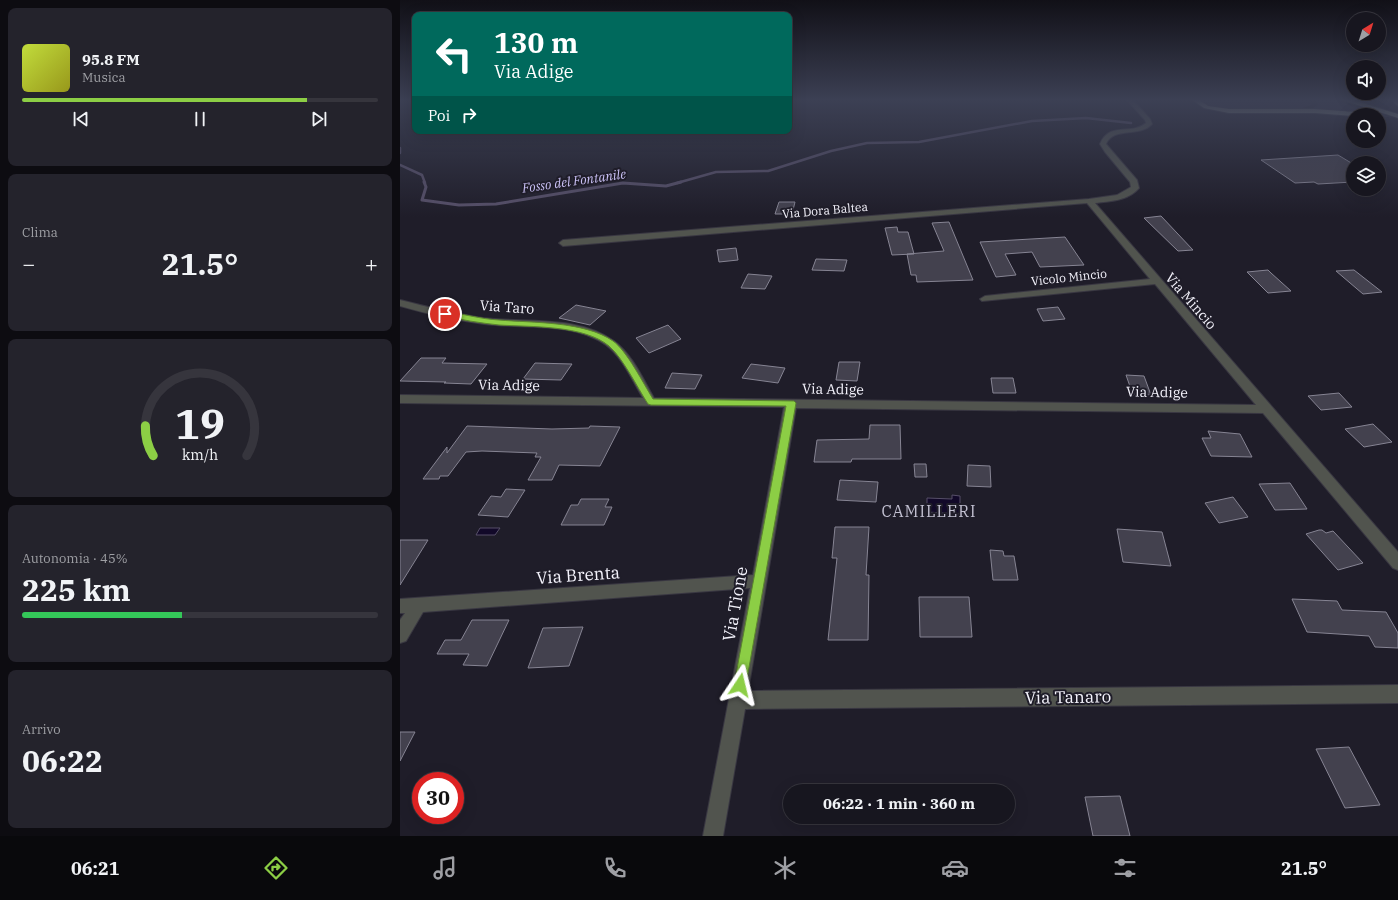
<!DOCTYPE html>
<html lang="it">
<head>
<meta charset="utf-8">
<style>
	body { margin:0; font-family:"IBM Plex Serif",serif; background:#24232c; color:#f1f3f6; height:100vh; display:flex; flex-direction:column; font-size:15px; white-space:nowrap }
	* { box-sizing:border-box; margin:0 }
	p { font-size:13px; color:#9e9fa4 }
	.icon { flex:none; width:22px; height:22px; fill:none; stroke:currentColor; stroke-width:2; stroke-linecap:round; stroke-linejoin:round }
	.map { position:relative; flex:1; overflow:hidden }
	.details { display:flex; flex-direction:column; gap:8px; padding:8px; background:#0d0c11; width:400px }
	.details>* { flex:none }
	.top-card { position:absolute; left:12px; top:12px; width:380px; height:122px; border-radius:8px; box-shadow:0 4px 16px #0002,0 0 0 1px #36353d; background:#00695c; color:#fff; overflow:hidden }
	.needle { width:26px; rotate:38deg }
	.buttons { position:absolute; left:946px; top:12px; display:grid; gap:8px }
	.buttons a { display:grid; place-items:center; width:40px; height:40px; border-radius:50%; background:#17161f; box-shadow:0 4px 16px #0002,0 0 0 1px #36353d; font-size:20px }
	.speed { position:absolute; left:12px; top:772px; display:flex; gap:8px; font-size:20px; font-weight:700; text-align:center }
	.speed>* { display:grid; place-content:center; width:52px; height:52px; border-radius:50%; background:#17161f; box-shadow:0 4px 16px #0002,0 0 0 1px #36353d; line-height:1 }
	.speed .limit { border:6px solid #d22; background:#fff; color:#111 }
	.pin { position:absolute; display:grid; place-items:center; width:34px; height:34px; color:#fff; margin:-17px; border:2px solid #fff; border-radius:50%; box-shadow:0 1px 4px #0007 }
	.me { position:absolute; width:44px; margin:-22px; rotate:10deg; stroke-linejoin:round; filter:drop-shadow(0 0 3px #0008) }
	.turn { display:flex; align-items:center; gap:14px; height:84px; padding:0 16px; font-size:18px }
	.turn .icon { width:52px; height:52px; stroke-width:2.5 }
	.turn b { display:block; font-size:28px; line-height:34px }
	.then { display:flex; align-items:center; height:38px; padding:0 16px; background:#0003; gap:8px; font-size:15px }
	.big { font-size:30px; font-weight:800; line-height:1.1 }
	.details .widget { flex:1; display:flex; flex-direction:column; justify-content:center; gap:6px; min-width:0; padding:0 14px; border-radius:8px; background:#24232c }
	.details .dial { align-items:center; gap:0 }
	.dial svg { height:104px; overflow:visible; fill:none; stroke:#36353d; stroke-width:7; stroke-linecap:round; text-anchor:middle }
	.dial text { fill:#f1f3f6; stroke:none }
	.song { display:flex; align-items:center; gap:12px }
	.cover { width:48px; height:48px; border-radius:6px; background:linear-gradient(135deg,hsl(70 70% 55%),hsl(60 70% 35%)) }
	.played { height:4px; border-radius:2px; background:linear-gradient(90deg,#8cce45 80%,#36353d 80%) }
	.keys { display:flex; justify-content:space-around; direction:ltr }
	.heat { display:flex; justify-content:space-between; align-items:center; font-size:22px; direction:ltr }
	.charge { height:6px; border-radius:3px; background:linear-gradient(90deg,#34c759 45%,#36353d 0) }
	.trip { position:absolute; left:383px; top:784px; width:232px; height:40px; border-radius:20px; background:#17161f; box-shadow:0 4px 16px #0002,0 0 0 1px #36353d; font-weight:800; line-height:40px; text-align:center }
	.tab-bar { display:flex; height:64px; justify-content:space-around; align-items:center; background:#09090c; color:#9e9fa4 }
	.tab-bar .icon { width:28px; height:28px }
	.tab-bar .active { color:#8cce45 }
	.tab-bar b { font-size:18px; color:#f1f3f6 }
	main { display:flex; flex:1; min-height:0 }
	.map>svg:first-child { display:block }
	.green { fill:#312d42 }
	.water { fill:#120929; stroke:#564f68 }
	.lines { fill:none; stroke-linecap:round; stroke-linejoin:round }
	.stream-far1 { stroke:#564f68; stroke-width:2.5 }
	.stream { stroke:#564f68; stroke-width:3 }
	.building { fill:#43414e; stroke:#868493 }
	.minor-casing { stroke:#393742; stroke-width:2 }
	.trunk-casing { stroke:#393742; stroke-width:2 }
	.minor { fill:#51544e; fill-rule:evenodd }
	.trunk { fill:#8c9486; fill-rule:evenodd }
	.route { fill:#8cce45; stroke:#5b862d }
	.labels { text-anchor:middle; dominant-baseline:central; stroke-width:4; stroke-linejoin:round; paint-order:stroke }
	.far-street-label { font-size:12px; fill:#f4f3fc; stroke:#1f1d29 }
	.far-water-label { font-size:13px; font-style:italic; fill:#cac1f5; stroke:#1f1d29 }
	.street-label { font-size:14px; fill:#f4f3fc; stroke:#1f1d29 }
	.quarter-label { font-size:16px; letter-spacing:1px; fill:#c1bfd0; stroke:#1f1d29 }
	.near-street-label { font-size:17px; fill:#f4f3fc; stroke:#1f1d29 }
</style>
</head>
<body>
<main>
<section class="details">
<div class="widget">
<div class="song"><i class="cover"></i><div><b>95.8 FM</b><p>Musica</p></div></div>
<div class="played"></div>
<div class="keys"><svg class="icon" aria-label="previous" viewBox="0 0 24 24"><path d="M18 5L8 12l10 7zM5 5v14"/></svg><svg class="icon" aria-label="pause" viewBox="0 0 24 24"><path d="M8 5v14M16 5v14"/></svg><svg class="icon" aria-label="next" viewBox="0 0 24 24"><path d="M6 5l10 7-10 7zM19 5v14"/></svg></div>
</div>
<div class="widget"><p>Clima</p>
<div class="heat"><a>−</a><b class="big">21.5°</b><a>+</a></div>
</div>
<div class="widget dial"><svg viewBox="0 0 100 80">
<path d="M14 69A42 42 0 1 1 86 69"/>
<path d="M14 69A42 42 0 0 1 8 46" stroke="#8cce45"/>
<text x="50" y="56" font-size="32" font-weight="700">19</text>
<text x="50" y="72" font-size="11">km/h</text>
</svg></div>
<div class="widget"><p>Autonomia · 45%</p><b class="big">225 km</b><div class="charge"></div></div>
<div class="widget"><p>Arrivo</p><b class="big">06:22</b></div>
</section>
<div class="map">
<svg width="998" height="836" viewBox="0 0 998 836">
	<rect width="100%" height="100%" fill="#1f1d29"/>
	<path class="green" d="M 910,99 L 911,105 L 903,108 C 886,110 810,114 802,100 Z
		M 917,99 L 930,99 L 994,118 L 952,112 L 911,109 L 918,105 Z"/>
	<path class="water" d="M 552,495 L 560,496 L 560,514 L 527,512 L 527,498 L 552,499 Z
		M 80,528 L 100,528 L 95,535 L 76,535 Z"/>
	<g class="lines">
		<path class="stream-far1" d="M 0,148 L 0,153
			M 0,165 L 22,175 L 25,183
			M 277,183 L 316,172 L 368,171 L 431,151 L 467,143 L 519,142 L 632,121 L 686,118 L 731,123"/>
		<path class="stream" d="M 24,182 L 26,187 L 22,200 L 59,205 L 96,204 L 223,183 L 266,186 L 281,182"/>
	</g>
	<path class="building" d="M 938,155 L 953,164 L 953,182 L 918,184 L 914,182 L 895,183 L 861,160 Z
		M 379,202 L 395,202 L 392,214 L 375,214 Z
		M 761,216 L 793,250 L 778,251 L 744,218 Z
		M 549,222 L 573,280 L 517,282 L 516,275 L 511,275 L 507,254 L 544,251 L 532,223 Z
		M 497,227 L 498,232 L 508,232 L 514,254 L 492,255 L 485,228 Z
		M 665,237 L 684,265 L 640,267 L 632,252 L 605,254 L 616,275 L 596,277 L 580,242 Z
		M 336,248 L 338,260 L 319,262 L 317,250 Z
		M 416,259 L 447,260 L 444,271 L 412,270 Z
		M 868,270 L 871,273 L 891,291 L 868,293 L 847,272 Z
		M 954,270 L 982,292 L 963,294 L 936,271 Z
		M 348,274 L 372,276 L 365,289 L 341,288 Z
		M 176,305 L 206,311 L 190,325 L 159,318 Z
		M 658,307 L 665,319 L 643,321 L 637,309 Z
		M 268,325 L 281,339 L 249,353 L 236,338 Z
		M 21,358 L 46,358 L 42,363 L 87,364 L 71,384 L 44,383 L 46,382 L 0,381 Z
		M 439,362 L 460,362 L 457,381 L 436,380 Z
		M 135,363 L 172,364 L 161,380 L 123,379 Z
		M 351,364 L 385,368 L 378,383 L 342,378 Z
		M 272,373 L 302,375 L 295,389 L 265,388 Z
		M 726,375 L 744,376 L 751,395 L 733,395 Z
		M 591,378 L 613,378 L 616,393 L 593,393 Z
		M 939,393 L 952,407 L 921,410 L 908,396 Z
		M 973,424 L 992,442 L 964,447 L 945,429 Z
		M 470,425 L 500,425 L 501,459 L 452,459 L 451,462 L 414,462 L 417,440 L 469,439 Z
		M 67,426 L 152,429 L 189,428 L 190,426 L 220,427 L 200,466 L 159,465 L 152,480 L 128,480 L 141,457 L 135,457 L 137,453 L 82,451 L 66,452 L 48,476 L 40,476 L 39,479 L 23,479 L 47,447 L 47,453 Z
		M 808,431 L 840,434 L 852,457 L 811,456 L 802,438 L 811,438 Z
		M 514,464 L 526,464 L 527,477 L 515,477 Z
		M 568,465 L 590,466 L 591,487 L 567,486 Z
		M 440,480 L 478,482 L 476,502 L 437,500 Z
		M 890,483 L 907,509 L 875,510 L 859,484 Z
		M 106,489 L 125,490 L 108,517 L 78,515 L 91,496 L 101,497 Z
		M 833,497 L 848,517 L 819,523 L 805,503 Z
		M 181,499 L 209,499 L 205,507 L 212,507 L 204,525 L 161,525 L 171,505 L 178,505 Z
		M 435,527 L 469,527 L 466,575 L 469,575 L 468,640 L 428,640 L 437,558 L 432,558 Z
		M 717,529 L 762,532 L 771,566 L 723,562 Z
		M 919,530 L 922,530 L 926,533 L 933,531 L 963,563 L 938,570 L 906,534 Z
		M 0,540 L 28,540 L 0,585 Z
		M 590,550 L 603,551 L 604,556 L 614,556 L 618,580 L 593,580 Z
		M 519,597 L 569,597 L 572,637 L 520,637 Z
		M 892,599 L 937,601 L 942,610 L 986,612 L 998,633 L 998,648 L 975,647 L 969,636 L 907,632 Z
		M 72,620 L 109,620 L 87,666 L 63,665 L 69,654 L 37,654 L 45,640 L 61,640 Z
		M 183,627 L 169,666 L 128,668 L 143,628 Z
		M 0,732 L 15,732 L 0,761 Z
		M 949,747 L 980,805 L 945,808 L 916,749 Z
		M 720,796 L 730,836 L 693,836 L 685,797 Z"/>
	<g class="lines">
		<defs>
			<path id="minor" d="M 726,99 L 732,99 L 750,119 L 752,124 C 739,138 714,126 706,144 L 737,180 L 739,188 C 728,201 710,201 695,203 L 998,552 L 998,570 L 993,568 L 863,413 L 396,408 L 348,691 L 998,685 L 998,703 L 345,709 L 323,836 L 303,836 L 350,588 L 23,612 L 6,641 L 0,643 L 0,620 L 5,613 L 0,613 L 0,599 L 353,575 L 384,407 L 0,403 L 0,395 L 243,398 C 232,380 223,358 206,345 C 172,321 123,329 84,324 C 55,320 28,314 0,306 L 0,300 C 28,307 55,314 83,318 C 125,323 178,315 214,341 C 232,354 243,379 254,398 L 856,405 L 755,284 L 582,301 L 580,299 L 585,296 L 750,279 L 687,203 L 163,246 L 159,243 L 163,240 L 689,199 L 717,195 L 731,187 L 730,182 L 705,152 L 700,144 C 710,121 730,136 746,123 L 745,120 Z"/>
			<path id="trunk" d="M 791,99 L 798,99 L 808,106 L 829,109 L 915,109 L 969,113 L 972,115 L 953,116 L 915,113 L 829,113 L 804,108 Z
				M 939,99 L 949,99 L 998,114 L 998,118 Z
				M 990,99 L 996,99 L 998,101 L 998,106 Z"/>
		</defs>
		<use href="#minor" class="minor-casing"/>
		<use href="#trunk" class="trunk-casing"/>
		<use href="#minor" class="minor"/>
		<use href="#trunk" class="trunk"/>
	</g>
	<linearGradient id="sky" x2="0" y2="1"><stop stop-color="#111017"/><stop offset="0.46" stop-color="#3c4054"/><stop offset="1" stop-color="#3c4054" stop-opacity="0"/></linearGradient>
	<rect width="998" height="217" fill="url(#sky)"/>
	<path class="route" d="M 45,311 C 63,314 81,319 99,320 C 133,323 184,321 213,341 C 227,351 243,383 253,399 L 394,401 L 396,403 L 345,690 L 340,691 L 336,690 L 334,685 L 386,406 L 251,405 L 248,404 C 237,387 223,358 209,346 C 184,325 131,327 99,325 C 81,323 60,320 42,315 L 42,312 Z"/>
	<g class="labels">
		<g class="far-street-label">
			<text transform="translate(425 210) rotate(-5)">Via Dora Baltea</text>
			<text transform="translate(669 277) rotate(-6)">Vicolo Mincio</text>
		</g>
		<g class="far-water-label">
			<text transform="translate(174 181) rotate(-8)">Fosso del Fontanile</text>
		</g>
		<g class="street-label">
			<text transform="translate(791 301) rotate(49)">Via Mincio</text>
			<text transform="translate(107 307) rotate(4)">Via Taro</text>
			<text transform="translate(109 385) rotate(1)">Via Adige</text>
			<text transform="translate(433 389) rotate(1)">Via Adige</text>
			<text transform="translate(757 392) rotate(1)">Via Adige</text>
		</g>
		<g class="quarter-label">
			<text x="529" y="511">CAMILLERI</text>
		</g>
		<g class="near-street-label">
			<text transform="translate(178 575) rotate(-4)">Via Brenta</text>
			<text transform="translate(335 604) rotate(-80)">Via Tione</text>
			<text transform="translate(668 697) rotate(-1)">Via Tanaro</text>
		</g>
	</g>
</svg>
<div class="buttons">
<a><svg class="needle" viewBox="-14 -14 28 28"><path d="M0-13l5 13h-10z" fill="#e53935"/><path d="M0 13l5-13h-10z" fill="#9e9fa4"/></svg></a>
<a><svg class="icon" aria-label="sound" viewBox="0 0 24 24"><path d="M4 9h4l5-4v14l-5-4H4zM17 9q2 3 0 6"/></svg></a>
<a><svg class="icon" aria-label="search" viewBox="0 0 24 24"><circle cx="10" cy="10" r="6"/><path d="M15 15l6 6"/></svg></a>
<a><svg class="icon" aria-label="layers" viewBox="0 0 24 24"><path d="M12 4l9 5-9 5-9-5zM3 14l9 5 9-5"/></svg></a>
</div>
<div class="speed"><div class="limit">30</div></div>
<div class="pin" style="left:45px;top:314px;background:#d93025"><svg class="icon" aria-label="arrive" viewBox="0 0 24 24"><path d="M6 21V4h12l-3 4 3 4H6"/></svg></div>
<svg class="me" style="left:340px;top:685px" viewBox="-20 -20 40 40"><path d="M0-17L14 15 0 8-14 15z" fill="#8cce45" stroke="#fff" stroke-width="4"/></svg>
<div class="trip">06:22 · 1 min · 360 m</div>
<div class="top-card">
<div class="turn"><svg class="icon" aria-label="left" viewBox="0 0 24 24"><path d="M17 20v-9H6M10 6l-5 5 5 5"/></svg><div><b>130 m</b>Via Adige</div></div>
<div class="then">Poi<svg class="icon" aria-label="right" viewBox="0 0 24 24"><path d="M7 20v-9h11M14 6l5 5-5 5"/></svg></div>
</div>
</div>
</main>
<nav class="tab-bar">
<b>06:21</b>
<svg class="icon active" aria-label="directions" viewBox="0 0 24 24"><path d="M12 3l9 9-9 9-9-9zM9 14v-3h6M13 9l2 2-2 2"/></svg>
<svg class="icon" aria-label="music" viewBox="0 0 24 24"><path d="M9 18V5l10-2v13"/><circle cx="6" cy="18" r="3"/><circle cx="16" cy="16" r="3"/></svg>
<svg class="icon" aria-label="phone" viewBox="0 0 24 24"><path d="M5 4h4l2 5-3 2q2 4 5 5l2-3 5 2v4C11 20 4 13 5 4z"/></svg>
<svg class="icon" aria-label="climate" viewBox="0 0 24 24"><path d="M12 3v18M4 7l16 10M4 17L20 7"/></svg>
<svg class="icon" aria-label="car" viewBox="0 0 24 24"><path d="M5 17H2v-5l4-1 3-4h7l3 4 3 1v5h-3M9 17h6M6 11h13"/><circle cx="7" cy="17" r="2"/><circle cx="17" cy="17" r="2"/></svg>
<svg class="icon" aria-label="filters" viewBox="0 0 24 24"><path d="M4 7h16M4 17h16"/><circle cx="9" cy="7" r="2"/><circle cx="15" cy="17" r="2"/></svg>
<b>21.5°</b>
</nav>
</body>
</html>
